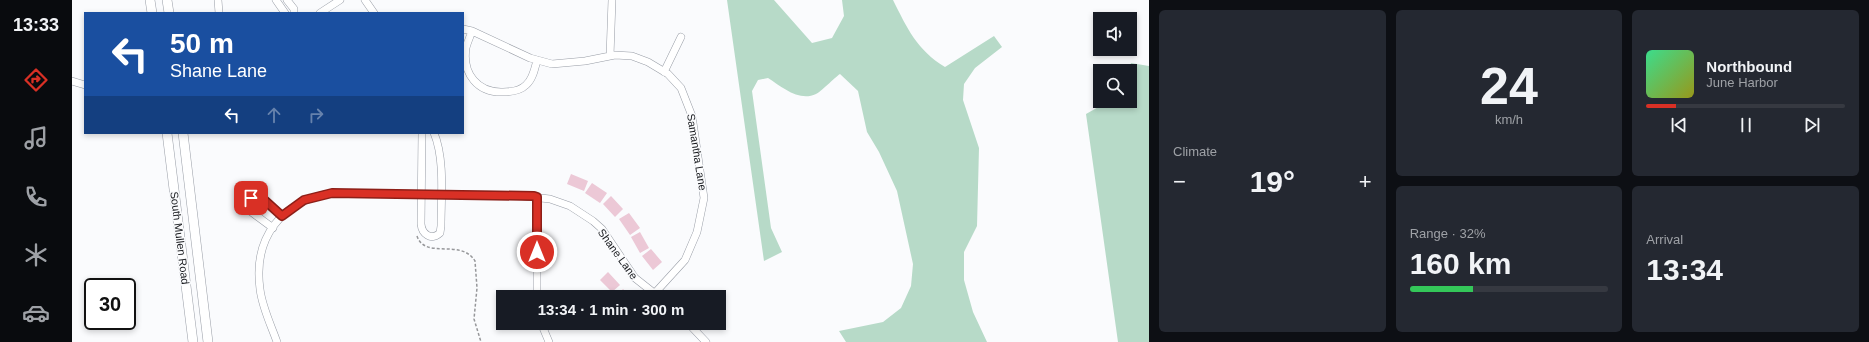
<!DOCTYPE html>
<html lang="en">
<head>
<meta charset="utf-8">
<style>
	body { margin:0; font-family:Helvetica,sans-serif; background:#242831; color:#f1f3f6; height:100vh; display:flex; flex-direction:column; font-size:15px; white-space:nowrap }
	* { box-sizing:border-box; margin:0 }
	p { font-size:13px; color:#9ea1a6 }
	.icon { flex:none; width:22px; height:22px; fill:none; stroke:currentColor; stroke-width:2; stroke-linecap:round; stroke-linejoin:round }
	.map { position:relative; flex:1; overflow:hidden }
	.side { display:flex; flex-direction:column; gap:10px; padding:10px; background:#0d0f14; width:720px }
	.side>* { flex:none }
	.guide { position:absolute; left:12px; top:12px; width:380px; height:122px; border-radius:0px; box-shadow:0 2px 6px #0003; background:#1a4fa0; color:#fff; overflow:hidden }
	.fabs { position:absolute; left:1021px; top:12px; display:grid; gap:8px }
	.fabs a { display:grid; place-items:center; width:44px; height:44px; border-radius:0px; background:#171b24; box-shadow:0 2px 6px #0003; font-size:20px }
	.speed { position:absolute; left:12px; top:278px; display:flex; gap:8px; font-size:20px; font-weight:700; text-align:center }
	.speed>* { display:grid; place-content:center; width:52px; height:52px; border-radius:50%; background:#171b24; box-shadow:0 2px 6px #0003; line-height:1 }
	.speed .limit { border:2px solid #111; border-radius:6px; background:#fff; color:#111 }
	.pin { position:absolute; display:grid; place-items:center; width:34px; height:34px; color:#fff; margin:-17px; border-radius:8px; box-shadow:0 2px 6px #0006 }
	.me { position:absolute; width:44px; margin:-22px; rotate:0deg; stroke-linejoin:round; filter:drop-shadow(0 0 3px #0008) }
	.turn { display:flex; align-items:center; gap:14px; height:84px; padding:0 20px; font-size:18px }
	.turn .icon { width:52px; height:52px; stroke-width:2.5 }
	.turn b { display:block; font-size:28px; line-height:34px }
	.lanes { display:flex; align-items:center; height:38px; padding:0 20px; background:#0003; justify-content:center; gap:20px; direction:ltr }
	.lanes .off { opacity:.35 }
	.big { font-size:30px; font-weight:700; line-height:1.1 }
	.side .widget { flex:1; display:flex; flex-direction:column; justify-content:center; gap:6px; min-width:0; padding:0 14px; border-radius:6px; background:#242831 }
	.side .dial { align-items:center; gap:0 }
	.dial b { font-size:52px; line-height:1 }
	.song { display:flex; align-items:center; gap:12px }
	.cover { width:48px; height:48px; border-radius:6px; background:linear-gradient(135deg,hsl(150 70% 55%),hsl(60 70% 35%)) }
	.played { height:4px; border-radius:2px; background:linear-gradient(90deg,#d93025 15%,#363941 15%) }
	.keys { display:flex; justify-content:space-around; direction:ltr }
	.heat { display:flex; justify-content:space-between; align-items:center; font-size:22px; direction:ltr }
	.charge { height:6px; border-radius:3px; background:linear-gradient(90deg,#34c759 32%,#363941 0) }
	.side .tiles { flex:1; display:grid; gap:10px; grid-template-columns:repeat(3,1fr) }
	.widget:first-child { grid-row:span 2 }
	.trip { position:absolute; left:424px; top:290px; width:230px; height:40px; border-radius:0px; background:#171b24; box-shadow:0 2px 6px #0003; font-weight:700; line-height:40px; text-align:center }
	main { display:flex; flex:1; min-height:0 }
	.tabs { display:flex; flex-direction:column; width:72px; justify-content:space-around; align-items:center; background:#090b0e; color:#9ea1a6 }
	.tabs .icon { width:28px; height:28px }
	.tabs .current { color:#d93025 }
	.tabs b { font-size:18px; color:#f1f3f6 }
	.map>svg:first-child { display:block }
	.green { fill:#b7dac8 }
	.building { fill:#ecc8d6 }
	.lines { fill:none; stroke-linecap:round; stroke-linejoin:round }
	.street-casing { stroke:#989da6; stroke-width:8 }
	.secondary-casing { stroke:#989da6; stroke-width:10 }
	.path { stroke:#96979a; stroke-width:1.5; stroke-dasharray:3 2; stroke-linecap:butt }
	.street { stroke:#fff; stroke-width:7 }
	.secondary { stroke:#fff; stroke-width:9 }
	.route-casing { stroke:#8d1f18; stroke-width:10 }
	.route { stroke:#d93025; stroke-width:7 }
	.labels { text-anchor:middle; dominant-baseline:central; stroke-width:3; stroke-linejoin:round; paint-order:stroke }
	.street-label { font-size:11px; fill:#181a1e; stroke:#fafbfd }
</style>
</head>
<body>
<main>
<nav class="tabs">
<b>13:33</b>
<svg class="icon current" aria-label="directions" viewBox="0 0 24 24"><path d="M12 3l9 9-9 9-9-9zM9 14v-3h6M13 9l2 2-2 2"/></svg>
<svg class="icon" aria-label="music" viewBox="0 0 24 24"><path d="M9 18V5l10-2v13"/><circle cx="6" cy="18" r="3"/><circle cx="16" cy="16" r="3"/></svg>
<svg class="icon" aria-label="phone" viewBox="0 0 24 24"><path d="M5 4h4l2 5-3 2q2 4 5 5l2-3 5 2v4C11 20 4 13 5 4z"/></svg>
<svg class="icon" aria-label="climate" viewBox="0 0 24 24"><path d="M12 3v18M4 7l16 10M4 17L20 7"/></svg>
<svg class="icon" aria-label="car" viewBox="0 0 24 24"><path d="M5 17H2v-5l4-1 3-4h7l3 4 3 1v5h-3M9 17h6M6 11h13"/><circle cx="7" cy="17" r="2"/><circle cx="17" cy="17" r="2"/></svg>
</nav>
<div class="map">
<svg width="1077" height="342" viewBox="0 0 1077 342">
	<rect width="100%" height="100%" fill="#fafbfd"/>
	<path class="green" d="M 655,0 L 702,0 L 740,43 L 760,38 L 772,16 L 770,0 L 821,0 C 835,28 845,50 873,67 L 922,36 L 930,47 L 903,68 L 892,84 L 891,100 L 907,148 L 905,226 L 892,252 L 892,280 L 901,312 L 915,342 L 774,342 L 767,331 L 811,322 L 829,308 L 839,286 L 841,264 L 825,191 L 807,152 L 795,132 L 786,91 L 768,74 C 762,78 749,92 744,94 C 727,102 710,87 696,78 L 686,80 L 680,91 L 699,228 L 710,252 L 692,261 Z
		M 1059,63 L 1077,66 L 1077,342 L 1046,342 L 1014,114 L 1037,101 L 1058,101 L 1057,71 Z"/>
	<path class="building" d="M 499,174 L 516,181 L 512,191 L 495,184 Z
		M 520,183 L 535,193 L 528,203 L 513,193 Z
		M 539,196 L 551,209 L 543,217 L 531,204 Z
		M 557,213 L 568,228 L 558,235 L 547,219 Z
		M 568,232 L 577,248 L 568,253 L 559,237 Z
		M 579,249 L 590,262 L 581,270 L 570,256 Z
		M 536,272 L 548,285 L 540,292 L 528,280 Z
		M 551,289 L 559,297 L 544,297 Z"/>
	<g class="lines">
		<defs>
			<path id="street" d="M 146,0 L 147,13
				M 204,0 L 213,13
				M 215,0 L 222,9 L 222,13
				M 293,0 L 302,13
				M 248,13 L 268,0
				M 391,29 L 400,31 L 458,58 L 480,64 L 513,61 L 543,55 L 560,56 L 576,62 L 596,74 L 609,88 L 620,116 L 632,198 L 625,232 L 613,260 L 582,294
				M 400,31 C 398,37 395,43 394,48 C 390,74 406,93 431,92 C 440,92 448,91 454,85 C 461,79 463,68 465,60
				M 538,56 L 540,0
				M 592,72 L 609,37
				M 0,81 L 13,85
				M 350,133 L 349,224 C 350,234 359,241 368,233 L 369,226 C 369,198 373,159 362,133
				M 201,228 L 178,211 L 177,201 L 183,196 L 189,197 L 210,216
				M 465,297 L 465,197
				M 469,323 L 477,342
				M 616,323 L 634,342
				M 205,342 C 199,325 190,307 188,289 C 181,238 209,201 260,193 L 441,195 L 478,199 L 498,206 L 521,221 L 530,229 L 563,278 L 587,297"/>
			<path id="secondary" d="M 78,0 L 80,13
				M 95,0 L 97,13
				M 95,133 L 121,342
				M 111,133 L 136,342"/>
		</defs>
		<use href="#street" class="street-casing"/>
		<use href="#secondary" class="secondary-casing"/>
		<path class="path" d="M 345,236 C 353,260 389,238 403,261 L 405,288 L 402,319 L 409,342"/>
		<use href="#street" class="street"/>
		<use href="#secondary" class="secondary"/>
	</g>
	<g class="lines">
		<defs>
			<path id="route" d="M 179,198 L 186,196 L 189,197 L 210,216 L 232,200 L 260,193 L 462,196 L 465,197 L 465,252"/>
		</defs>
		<use href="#route" class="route-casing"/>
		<use href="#route" class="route"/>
	</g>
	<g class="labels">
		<g class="street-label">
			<text transform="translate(625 152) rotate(81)">Samantha Lane</text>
			<text transform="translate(108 238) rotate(83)">South Mullen Road</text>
			<text transform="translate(546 254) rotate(54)">Shane Lane</text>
		</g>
	</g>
</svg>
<div class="fabs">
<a><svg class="icon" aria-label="sound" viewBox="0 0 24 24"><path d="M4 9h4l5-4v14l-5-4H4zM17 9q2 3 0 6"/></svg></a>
<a><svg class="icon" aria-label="search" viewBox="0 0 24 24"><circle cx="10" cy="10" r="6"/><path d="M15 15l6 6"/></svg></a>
</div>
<div class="speed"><div class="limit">30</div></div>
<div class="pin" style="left:179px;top:198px;background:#d93025"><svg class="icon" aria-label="arrive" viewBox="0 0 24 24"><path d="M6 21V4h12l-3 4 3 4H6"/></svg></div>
<svg class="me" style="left:465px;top:252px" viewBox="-20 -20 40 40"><circle r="17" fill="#d93025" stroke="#fff" stroke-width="3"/><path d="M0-11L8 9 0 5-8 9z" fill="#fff"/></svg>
<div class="trip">13:34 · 1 min · 300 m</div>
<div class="guide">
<div class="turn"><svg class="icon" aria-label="left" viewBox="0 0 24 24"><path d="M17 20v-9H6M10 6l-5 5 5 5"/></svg><div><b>50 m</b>Shane Lane</div></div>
<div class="lanes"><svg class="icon" aria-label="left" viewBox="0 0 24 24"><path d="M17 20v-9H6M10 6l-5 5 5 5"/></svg><svg class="icon off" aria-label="ahead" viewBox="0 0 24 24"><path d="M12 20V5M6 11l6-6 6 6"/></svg><svg class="icon off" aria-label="right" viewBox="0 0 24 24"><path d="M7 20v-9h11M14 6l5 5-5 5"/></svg></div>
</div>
</div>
<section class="side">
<div class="tiles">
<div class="widget"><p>Climate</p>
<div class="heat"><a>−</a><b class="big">19°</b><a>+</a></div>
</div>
<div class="widget dial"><b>24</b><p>km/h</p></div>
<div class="widget">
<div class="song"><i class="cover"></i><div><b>Northbound</b><p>June Harbor</p></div></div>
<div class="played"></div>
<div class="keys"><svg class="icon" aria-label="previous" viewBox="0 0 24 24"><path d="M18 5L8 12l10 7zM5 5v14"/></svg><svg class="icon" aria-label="pause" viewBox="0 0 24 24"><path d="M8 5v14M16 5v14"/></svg><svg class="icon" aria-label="next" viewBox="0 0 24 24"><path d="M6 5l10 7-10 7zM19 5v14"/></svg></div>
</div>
<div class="widget"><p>Range · 32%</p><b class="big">160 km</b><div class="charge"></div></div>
<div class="widget"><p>Arrival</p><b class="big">13:34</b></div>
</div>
</section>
</main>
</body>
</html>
